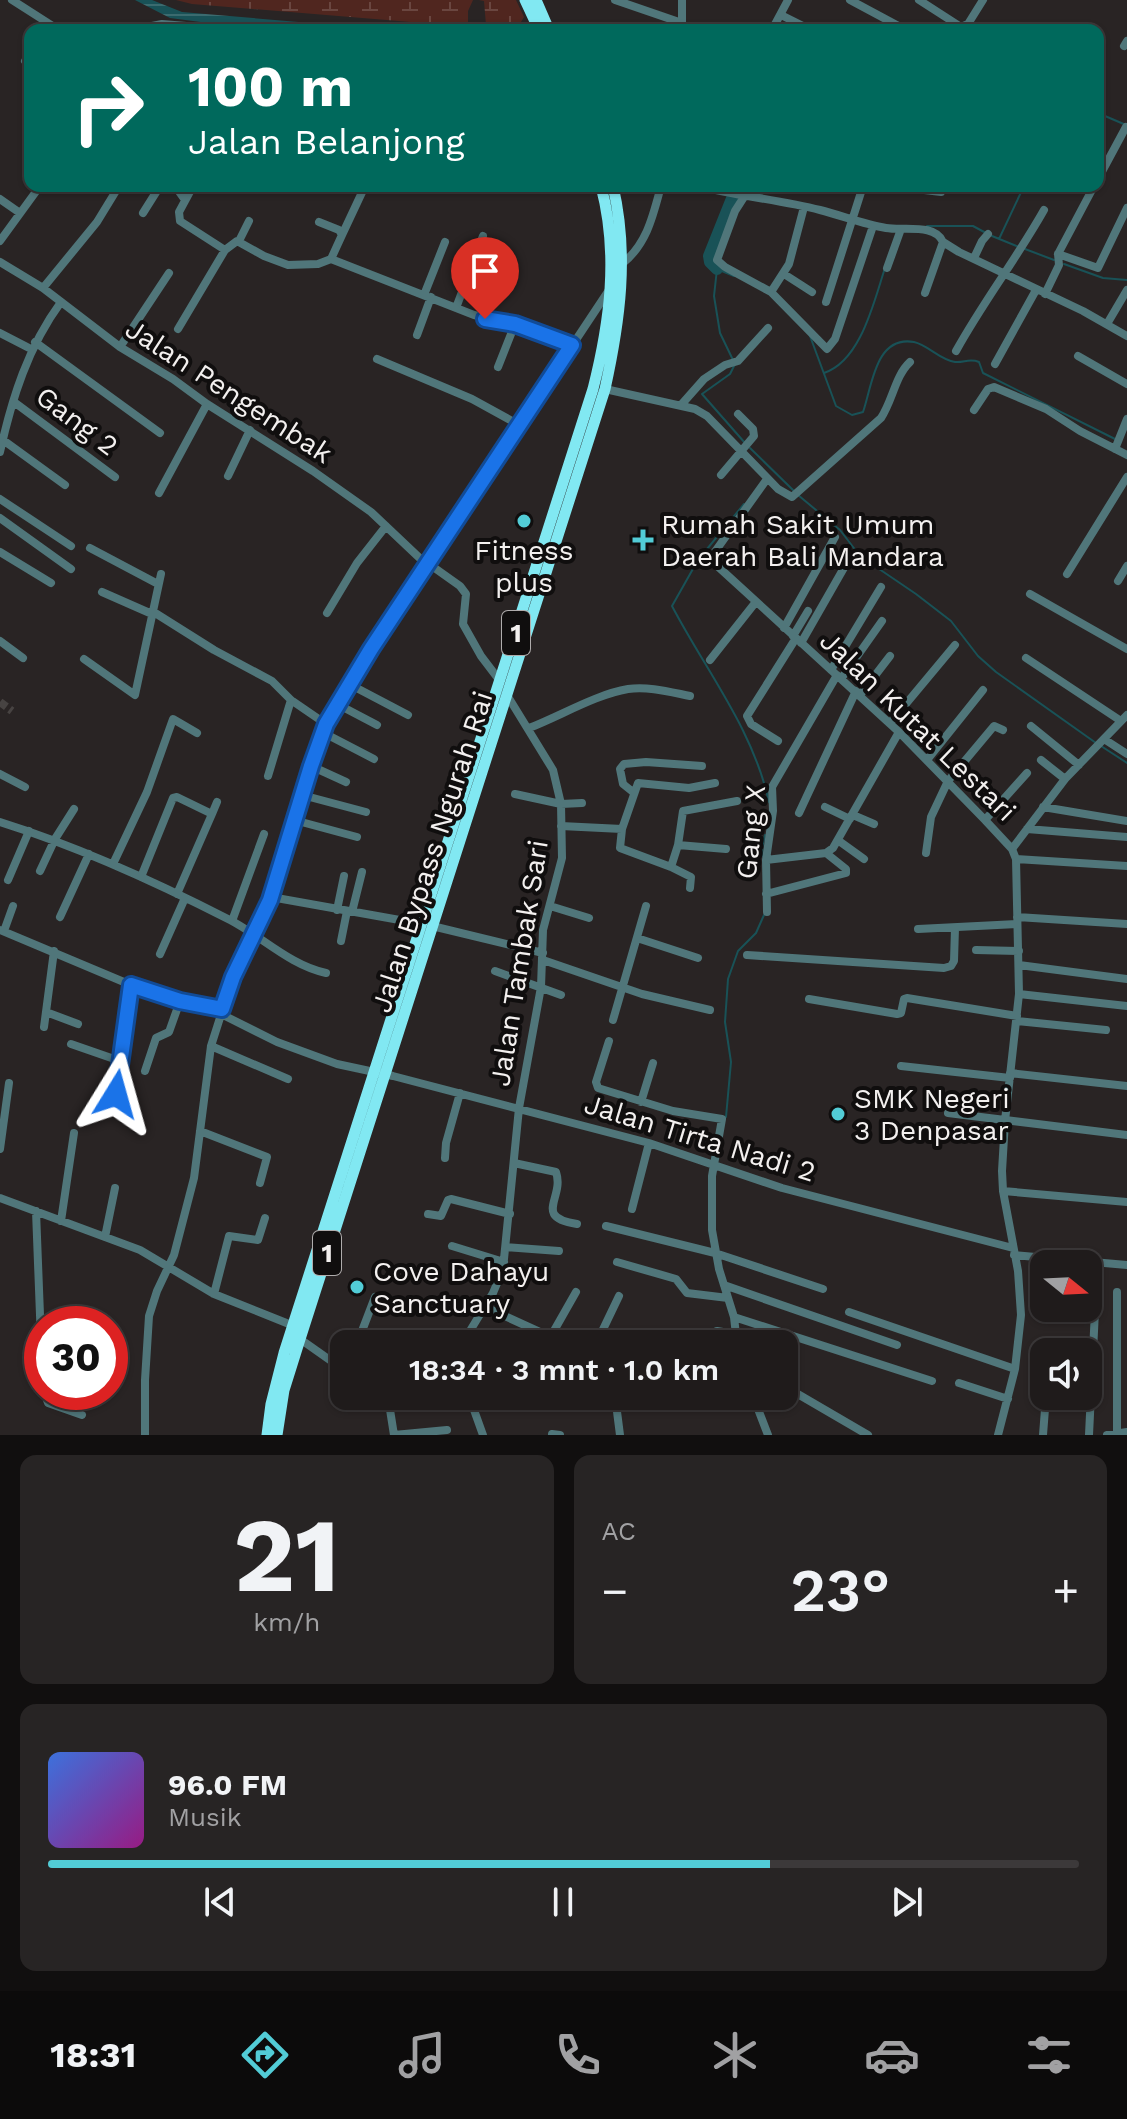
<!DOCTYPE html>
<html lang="id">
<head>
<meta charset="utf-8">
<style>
	body { margin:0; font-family:"Work Sans",sans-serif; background:#272424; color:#f1f3f6; height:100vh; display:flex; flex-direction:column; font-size:30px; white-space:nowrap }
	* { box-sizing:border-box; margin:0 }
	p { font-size:26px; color:#a1a1a3 }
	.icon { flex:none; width:44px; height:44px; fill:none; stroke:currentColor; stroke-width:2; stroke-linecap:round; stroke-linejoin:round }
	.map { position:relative; height:1435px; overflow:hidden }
	.side { display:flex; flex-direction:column; gap:20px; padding:20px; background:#110f0f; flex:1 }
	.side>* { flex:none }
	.banner { position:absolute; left:24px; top:24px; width:1080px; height:168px; border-radius:16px; box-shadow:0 2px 6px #0004,0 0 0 2px #3c393a; background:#00695c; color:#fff; overflow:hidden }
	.needle { width:52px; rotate:108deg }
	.buttons { position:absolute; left:1030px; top:1250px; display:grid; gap:16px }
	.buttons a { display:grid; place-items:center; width:72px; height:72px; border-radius:16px; background:#1f1b1b; box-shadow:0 2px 6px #0004,0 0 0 2px #3c393a; font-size:40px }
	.speed { position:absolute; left:24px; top:1306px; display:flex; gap:16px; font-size:40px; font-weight:700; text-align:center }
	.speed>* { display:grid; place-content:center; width:104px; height:104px; border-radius:50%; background:#1f1b1b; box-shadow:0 2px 6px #0004,0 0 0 2px #3c393a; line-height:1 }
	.speed .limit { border:12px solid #d22; background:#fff; color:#111 }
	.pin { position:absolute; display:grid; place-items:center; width:68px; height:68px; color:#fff; margin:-82px -34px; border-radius:50% 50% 50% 0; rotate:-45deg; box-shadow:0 0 8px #0007 }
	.pin .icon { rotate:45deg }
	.me { position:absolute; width:88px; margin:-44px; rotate:8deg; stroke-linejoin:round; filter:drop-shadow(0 0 6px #0008) }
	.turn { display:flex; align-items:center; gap:28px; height:168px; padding:0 32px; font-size:36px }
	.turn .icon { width:104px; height:104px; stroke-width:2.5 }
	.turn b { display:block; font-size:56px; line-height:68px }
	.big { font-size:60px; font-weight:600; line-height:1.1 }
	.side .card { flex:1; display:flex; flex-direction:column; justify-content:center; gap:12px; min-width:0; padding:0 28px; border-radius:16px; background:#272424 }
	.side .dial { align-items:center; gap:0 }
	.dial b { font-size:104px; line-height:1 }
	.song { display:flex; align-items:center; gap:24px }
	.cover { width:96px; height:96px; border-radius:12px; background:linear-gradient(135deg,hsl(220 70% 55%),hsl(310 70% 35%)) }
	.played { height:8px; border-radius:4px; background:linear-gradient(90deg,#52ccd6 70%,#3c393a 70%) }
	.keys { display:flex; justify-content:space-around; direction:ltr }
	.heat { display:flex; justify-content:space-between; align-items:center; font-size:44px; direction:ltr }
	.side .tiles { flex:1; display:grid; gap:20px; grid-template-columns:1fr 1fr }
	.card:last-child { grid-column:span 2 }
	.trip { position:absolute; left:330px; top:1330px; width:468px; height:80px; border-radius:16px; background:#1f1b1b; box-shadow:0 2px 6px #0004,0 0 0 2px #3c393a; font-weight:600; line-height:80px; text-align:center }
	.tabs { display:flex; height:128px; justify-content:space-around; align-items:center; background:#0c0b0b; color:#a1a1a3 }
	.tabs .icon { width:56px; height:56px }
	.tabs .current { color:#52ccd6 }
	.tabs b { font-size:36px; color:#f1f3f6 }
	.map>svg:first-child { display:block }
	.wetland { fill:url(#wetland-marsh) }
	.water { fill:url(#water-rules) }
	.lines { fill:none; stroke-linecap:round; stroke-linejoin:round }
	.stream { stroke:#195257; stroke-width:2 }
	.river { stroke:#195257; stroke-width:12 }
	.minor-tunnel { stroke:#474342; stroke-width:8; stroke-dasharray:8 4; stroke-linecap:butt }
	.minor { stroke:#50767a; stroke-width:8 }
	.highway { stroke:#81e8f2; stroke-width:11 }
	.route-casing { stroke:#114b97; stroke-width:20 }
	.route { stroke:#1a73e8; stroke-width:14 }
	.poi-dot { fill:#52ccd6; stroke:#100e0e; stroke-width:3 }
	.labels { text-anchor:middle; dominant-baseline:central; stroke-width:8; stroke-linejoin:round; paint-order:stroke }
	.shield { fill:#100e0e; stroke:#afacac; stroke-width:2 }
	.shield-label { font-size:26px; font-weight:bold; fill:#f3f0ef }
	.street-label { font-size:28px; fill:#f3f0ef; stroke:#100e0e }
	.poi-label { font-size:28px; fill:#f3f0ef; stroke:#100e0e; text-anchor:start }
</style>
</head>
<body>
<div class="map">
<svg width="1127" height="1435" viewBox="0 0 1127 1435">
	<defs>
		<pattern id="wetland-marsh" width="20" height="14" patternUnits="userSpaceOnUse" patternTransform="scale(2)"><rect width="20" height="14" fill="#50261f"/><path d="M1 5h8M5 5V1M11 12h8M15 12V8" fill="none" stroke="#6a4640"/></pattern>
		<pattern id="water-rules" width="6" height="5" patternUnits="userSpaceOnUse" patternTransform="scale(2)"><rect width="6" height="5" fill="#195257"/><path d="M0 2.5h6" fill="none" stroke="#3b6b6f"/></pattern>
	</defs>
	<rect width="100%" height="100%" fill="#292424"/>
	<path class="wetland" d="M 176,0 L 473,0 L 468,11 L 468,30 L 447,25 L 192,4 Z
		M 479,0 L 516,0 L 524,17 L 516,30 L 486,25 L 484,1 Z"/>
	<path class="water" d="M 135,0 L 152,0 L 182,12 L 393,30 L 315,30 L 216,24 L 170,18 Z"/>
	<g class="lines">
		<path class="stream" d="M 1098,113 L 1126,125
			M 927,226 L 973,226 L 986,233
			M 992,236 L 1019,247
			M 999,239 L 1024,186
			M 1025,249 L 1054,260
			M 1064,264 L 1103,278 L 1127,280
			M 810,336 L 836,406 L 852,415 L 863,412 C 872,387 875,335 914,342 C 928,345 940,360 955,362 C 964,363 969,358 979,362 L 983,373 L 1117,440
			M 733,360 L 720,333 L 714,296 L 717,269 L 734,276
			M 734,366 L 730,374 L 702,394 L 745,443
			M 824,373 C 861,361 874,301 885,268
			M 750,448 L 794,491
			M 798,495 L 840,530 L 860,556 L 916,594 L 951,621 L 978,656 L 996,672 L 1096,743
			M 744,504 L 698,560 L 672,606 C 706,671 753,729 769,802
			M 1101,746 L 1127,763
			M 763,856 L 762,848 L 765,835
			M 726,1117 L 731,1062 L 725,1022 L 728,979 L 738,951 L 756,933 L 764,915"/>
		<path class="river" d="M 717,269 L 710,262 L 709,256 L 737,186"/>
		<path class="minor-tunnel" d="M 0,702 L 12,711"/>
		<path class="minor" d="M 12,0 L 59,30
			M 615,0 L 682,23
			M 682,0 L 682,30
			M 850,0 L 906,30
			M 919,0 L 961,27 L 968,24 L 983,0
			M 781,15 L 811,30
			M 132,30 L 162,24 L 235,30
			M 772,30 L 788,0
			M 1124,46 L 1127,41
			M 25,61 L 30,54
			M 1098,179 L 1126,127
			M 175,186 L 185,200
			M 193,186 L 179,212 L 180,221 L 225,250
			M 698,186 C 738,196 780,200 820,210 C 843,216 864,224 886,228 C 904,231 935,223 943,242 L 959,252 L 1083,311 L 1127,336
			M 891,186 L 941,192
			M 744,197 L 735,211 L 717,260 L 725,267 L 771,292 L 827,349 L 835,339 L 873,226
			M 0,199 L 20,213
			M 143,213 L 160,186
			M 319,222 L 339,230 L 342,235 L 331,259
			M 342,235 L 365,186
			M 0,241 L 40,186
			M 239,241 L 249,221
			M 1058,254 L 1094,186
			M 974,258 L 982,241 L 988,234
			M 0,262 L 43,288 L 120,347 L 173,379 L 207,404 L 313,471 L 371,512 L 427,565
			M 622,264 C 647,244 653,216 661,186
			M 887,268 L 901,229
			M 784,274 L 812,292
			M 43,288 L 97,222 L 119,186
			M 771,292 L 789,264 L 804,207
			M 925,293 L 943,242
			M 1045,294 L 1059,265 L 1058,254 L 1098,268 L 1127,208
			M 424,295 L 445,242
			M 826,302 L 863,186
			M 456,308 L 483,236
			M 1107,324 L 1127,290
			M 178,329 L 225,250 L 237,241 L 264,256 L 288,265 L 318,264 L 331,259 L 474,315 L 515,324 L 572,345
			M 0,333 L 31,349
			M 417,335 L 431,297
			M 35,342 L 160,433
			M 120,347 L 169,273
			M 956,351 C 983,302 1017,258 1044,210
			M 1078,356 L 1127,384
			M 377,359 L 472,399 L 521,426
			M 995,364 L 1036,290
			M 498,367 L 515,324
			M 605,389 L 695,409 L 707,416 L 778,489 L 792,497 L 881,418 C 893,400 895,376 910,362
			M 14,402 L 115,477
			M 681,405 L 704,379 L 725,365 L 738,361 L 768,328
			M 974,410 L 988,389 L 994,387 L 1046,409 L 1080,431 L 1127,455
			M 3,440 L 65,485
			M 1115,449 L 1127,419
			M 0,452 C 12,398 28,347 61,302
			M 721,475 L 754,436 L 753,429 L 738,414
			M 228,476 L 250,430
			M 767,479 L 714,553 L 714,563 L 899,732 L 985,820 L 1012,849 L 1016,859 L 1019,994 L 1005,1121 L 1002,1171 L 1003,1191 L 1018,1271 L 1021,1315 L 1015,1369 L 998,1435
			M 159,493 L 207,404
			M 0,499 L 71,546
			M 0,518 L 71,569
			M 90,548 L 158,584
			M 0,552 L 51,583
			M 429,564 L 460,586 L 466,594 L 463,624 L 481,656 L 500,681
			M 1067,574 L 1127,477
			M 1118,581 L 1127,566
			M 102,592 L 152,614
			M 1030,594 L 1127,649
			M 152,611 L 214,650 L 272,681 L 291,700 L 326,724
			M 327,613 L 357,563 L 386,526
			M 784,628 L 835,537
			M 793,636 L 808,611
			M 0,641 L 23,658
			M 801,643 L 845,566
			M 1026,658 L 1121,721
			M 84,659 L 135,695 L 161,574
			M 710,660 L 755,603
			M 831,670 L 881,587
			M 841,679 L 882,621
			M 349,684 L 408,715
			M 860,695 L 890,656
			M 337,704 L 377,725
			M 890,723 L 955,645
			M 1031,726 L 1079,765
			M 529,728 C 560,716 597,694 628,689 C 648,686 670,692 690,696
			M 322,732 L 374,759
			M 1104,739 L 1127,754
			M 778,741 L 751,724 L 747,716 L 796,638
			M 927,760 L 983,690
			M 1041,760 L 1065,779
			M 311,766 L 346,782
			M 0,774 L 25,787
			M 268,776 L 291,700
			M 715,783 L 689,788 L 638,783 L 622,829 L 620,848 L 671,867 L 678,845 L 683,811 L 737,801
			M 633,792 L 623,784 L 620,769 L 624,764 L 646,762 L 702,766
			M 515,794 L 561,804 L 582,803
			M 302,795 L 366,812
			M 825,807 L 850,819
			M 1043,807 L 1127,821
			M 799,813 L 856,691
			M 212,814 L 217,802
			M 853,815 L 874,824
			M 294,820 L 357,837
			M 985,820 L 1027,773
			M 0,822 C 80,847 156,882 230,920 C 261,936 291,966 326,973
			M 561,826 L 622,829
			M 1027,829 L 1127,837
			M 839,841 L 864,859
			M 678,845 L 726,849
			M 1012,849 L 1065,779 L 1127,715
			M 926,853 L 931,817 L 948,781 L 994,726 L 1003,730
			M 1016,859 L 1127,866
			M 766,860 L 826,853 L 833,848 L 899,732
			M 113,864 L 147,792 L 173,719 L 197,733
			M 671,867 L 691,877 L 690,888
			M 40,871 L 55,839 L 74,809
			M 141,877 L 173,798 L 177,797 L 212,814 L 177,894
			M 8,880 L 29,831
			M 766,894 L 846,873 L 846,869 L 826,853
			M 271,897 L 422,924
			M 550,906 L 589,918
			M 337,910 L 344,876
			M 352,912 L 362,872
			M 767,912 L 766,860 L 773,811 L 772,787 L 837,675
			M 60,917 L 89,854
			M 1017,917 L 1127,924
			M 232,921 L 264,834
			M 432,926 L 543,953
			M 918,929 L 1017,924
			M 0,930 L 131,985 L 180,1001 L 222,1009
			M 4,931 L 13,906
			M 637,938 L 698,958
			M 341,941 L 347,911
			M 976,950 L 1019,951
			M 160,954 L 185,898
			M 747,955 L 944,968 L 951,966 L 954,961 L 955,928
			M 543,960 L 642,994 L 710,1010
			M 1019,965 L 1127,979
			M 495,971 L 561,995
			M 1019,994 L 1127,1006
			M 809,999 L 897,1014 L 901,1013 L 904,999 L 907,998 L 1017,1016
			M 46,1012 L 78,1024
			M 221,1014 L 277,1042 L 337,1064 L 393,1076 L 649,1143 L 782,1188 L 1013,1248
			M 613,1020 L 646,906
			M 1017,1021 L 1106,1030
			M 44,1027 L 54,951
			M 609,1041 L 596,1082 L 598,1088 L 673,1111 L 722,1119 L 712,1176 L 712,1230 L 719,1269 L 734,1317 L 737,1344
			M 71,1044 L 120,1061
			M 211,1046 L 288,1079
			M 901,1066 L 1010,1078
			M 145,1071 L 156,1038 L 169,1032 L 180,1001
			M 1010,1073 L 1127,1086
			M 116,1094 L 131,985
			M 641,1102 L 653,1063
			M 948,1113 L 1127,1135
			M 200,1131 L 267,1157 L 260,1183
			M 0,1149 L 9,1083
			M 445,1158 L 446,1143 L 460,1093
			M 514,1163 L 556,1172 C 565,1198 532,1217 577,1224
			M 1003,1191 L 1127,1202
			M 0,1198 L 140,1250 L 214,1294 L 294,1326
			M 632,1209 L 649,1143
			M 36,1211 L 42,1367
			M 428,1214 L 441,1216 L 448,1200 L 451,1199 L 510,1214
			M 61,1221 L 74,1133
			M 606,1226 L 715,1253 L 823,1289
			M 105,1237 L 115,1188
			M 452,1246 L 504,1262
			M 506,1247 L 559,1251
			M 1014,1255 L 1127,1265
			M 617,1262 L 676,1279 L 687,1293 L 728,1298
			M 724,1285 L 897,1345
			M 1117,1292 L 1117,1433
			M 214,1294 L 229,1236 L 258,1240 L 265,1218
			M 447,1299 L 481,1312
			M 485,1307 L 566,1344
			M 849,1312 L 1015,1369
			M 1053,1313 L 1054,1308
			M 734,1317 L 932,1381
			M 551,1336 L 576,1292
			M 300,1339 L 344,1370
			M 357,1344 L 375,1297
			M 462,1344 L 493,1293 L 503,1269 L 519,1108 L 541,987 L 543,930 L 562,858 L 561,804 L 553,770 L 507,695
			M 596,1344 L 619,1296
			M 688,1344 L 717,1331 L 735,1334
			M 1050,1352 L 1050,1343
			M 959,1383 L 1008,1399
			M 784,1386 L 868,1435
			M 44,1392 L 48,1403 L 82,1415
			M 469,1396 L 483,1435
			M 615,1396 L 620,1435
			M 753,1396 L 768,1435
			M 388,1397 L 394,1435
			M 552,1434 L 560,1435
			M 145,1435 L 145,1380 L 149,1316 L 157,1291 L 174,1255 L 194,1178 L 211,1046 L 233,977 L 270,900 L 322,732 L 371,649 L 609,290
			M 394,1435 L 447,1430
			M 1043,1435 L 1046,1396
			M 1089,1435 L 1097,1269
			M 1107,1435 L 1127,1432"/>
		<path class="highway" d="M 525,0 L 539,30
			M 536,0 L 549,30
			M 267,1435 L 271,1404 L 284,1353 L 593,389 C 610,322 619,254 601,186
			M 277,1435 L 284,1390 L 300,1339 L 605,389 C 620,321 629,255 613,186"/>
	</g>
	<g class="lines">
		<defs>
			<path id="route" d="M 116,1094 L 131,985 L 180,1001 L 222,1009 L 233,977 L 270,900 L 311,766 L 326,724 L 371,649 L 572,345 L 515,324 L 485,319"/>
		</defs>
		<use href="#route" class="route-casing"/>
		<use href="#route" class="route"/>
	</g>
	<g class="poi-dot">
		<circle cx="524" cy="521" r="8"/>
		<path d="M639 528h8v8h8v8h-8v8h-8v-8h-8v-8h8z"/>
		<circle cx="838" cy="1114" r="8"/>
		<circle cx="357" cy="1287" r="8"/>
	</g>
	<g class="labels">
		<g class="shield">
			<rect x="502" y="611" width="28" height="44" rx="6"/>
			<rect x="313" y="1231" width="28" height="44" rx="6"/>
		</g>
		<g class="shield-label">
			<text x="516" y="633">1</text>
			<text x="327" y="1253">1</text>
		</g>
		<g class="street-label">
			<text transform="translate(229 391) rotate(33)">Jalan Pengembak</text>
			<text transform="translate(77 421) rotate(37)">Gang 2</text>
			<text transform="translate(918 726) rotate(44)">Jalan Kutat Lestari</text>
			<text transform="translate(751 832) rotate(-84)">Gang X</text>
			<text transform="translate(432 852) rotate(-72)">Jalan Bypass Ngurah Rai</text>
			<text transform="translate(519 963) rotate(-81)">Jalan Tambak Sari</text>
			<text transform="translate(700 1138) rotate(17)">Jalan Tirta Nadi 2</text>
		</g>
		<g class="poi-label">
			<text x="661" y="524">Rumah Sakit Umum<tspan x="661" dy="32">Daerah Bali Mandara</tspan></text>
			<text x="524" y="550" text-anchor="middle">Fitness<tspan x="524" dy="32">plus</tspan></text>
			<text x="854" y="1098">SMK Negeri<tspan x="854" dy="32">3 Denpasar</tspan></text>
			<text x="373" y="1271">Cove Dahayu<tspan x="373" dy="32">Sanctuary</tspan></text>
		</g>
	</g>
</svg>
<div class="buttons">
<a><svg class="needle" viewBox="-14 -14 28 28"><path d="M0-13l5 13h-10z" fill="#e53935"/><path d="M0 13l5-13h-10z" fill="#a1a1a3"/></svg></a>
<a><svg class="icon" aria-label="sound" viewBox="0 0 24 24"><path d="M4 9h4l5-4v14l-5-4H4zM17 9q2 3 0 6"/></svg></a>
</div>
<div class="speed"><div class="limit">30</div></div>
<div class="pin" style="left:485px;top:319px;background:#d93025"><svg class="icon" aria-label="arrive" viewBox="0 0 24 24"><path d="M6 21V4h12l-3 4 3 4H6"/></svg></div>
<svg class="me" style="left:116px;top:1094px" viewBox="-20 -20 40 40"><path d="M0-17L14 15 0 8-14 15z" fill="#1a73e8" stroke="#fff" stroke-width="4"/></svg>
<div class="trip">18:34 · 3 mnt · 1.0 km</div>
<div class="banner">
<div class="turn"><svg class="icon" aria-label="right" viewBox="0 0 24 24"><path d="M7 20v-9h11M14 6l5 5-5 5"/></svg><div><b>100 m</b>Jalan Belanjong</div></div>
</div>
</div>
<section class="side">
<div class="tiles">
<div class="card dial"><b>21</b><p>km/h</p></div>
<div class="card"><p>AC</p>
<div class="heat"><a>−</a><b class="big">23°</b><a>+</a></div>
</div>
<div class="card">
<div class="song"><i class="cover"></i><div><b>96.0 FM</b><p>Musik</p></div></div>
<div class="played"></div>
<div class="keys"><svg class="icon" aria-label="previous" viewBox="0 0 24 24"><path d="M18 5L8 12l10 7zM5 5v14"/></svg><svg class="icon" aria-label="pause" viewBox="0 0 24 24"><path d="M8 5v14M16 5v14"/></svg><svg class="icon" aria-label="next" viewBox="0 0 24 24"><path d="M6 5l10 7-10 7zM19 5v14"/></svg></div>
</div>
</div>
</section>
<nav class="tabs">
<b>18:31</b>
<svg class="icon current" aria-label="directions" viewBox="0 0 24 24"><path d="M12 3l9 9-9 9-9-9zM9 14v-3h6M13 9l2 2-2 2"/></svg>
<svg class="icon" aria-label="music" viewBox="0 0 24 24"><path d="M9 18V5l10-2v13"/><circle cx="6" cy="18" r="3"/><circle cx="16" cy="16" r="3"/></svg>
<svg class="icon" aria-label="phone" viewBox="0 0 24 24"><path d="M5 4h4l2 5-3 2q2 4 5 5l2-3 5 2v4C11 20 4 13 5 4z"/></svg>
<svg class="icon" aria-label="climate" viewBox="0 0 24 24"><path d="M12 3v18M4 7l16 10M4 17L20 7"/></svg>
<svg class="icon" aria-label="car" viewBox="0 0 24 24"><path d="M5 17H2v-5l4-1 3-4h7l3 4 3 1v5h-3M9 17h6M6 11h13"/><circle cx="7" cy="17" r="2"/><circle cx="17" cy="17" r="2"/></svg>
<svg class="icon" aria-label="filters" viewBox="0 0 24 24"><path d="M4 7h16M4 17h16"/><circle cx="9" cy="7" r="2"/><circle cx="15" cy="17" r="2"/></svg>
</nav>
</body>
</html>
